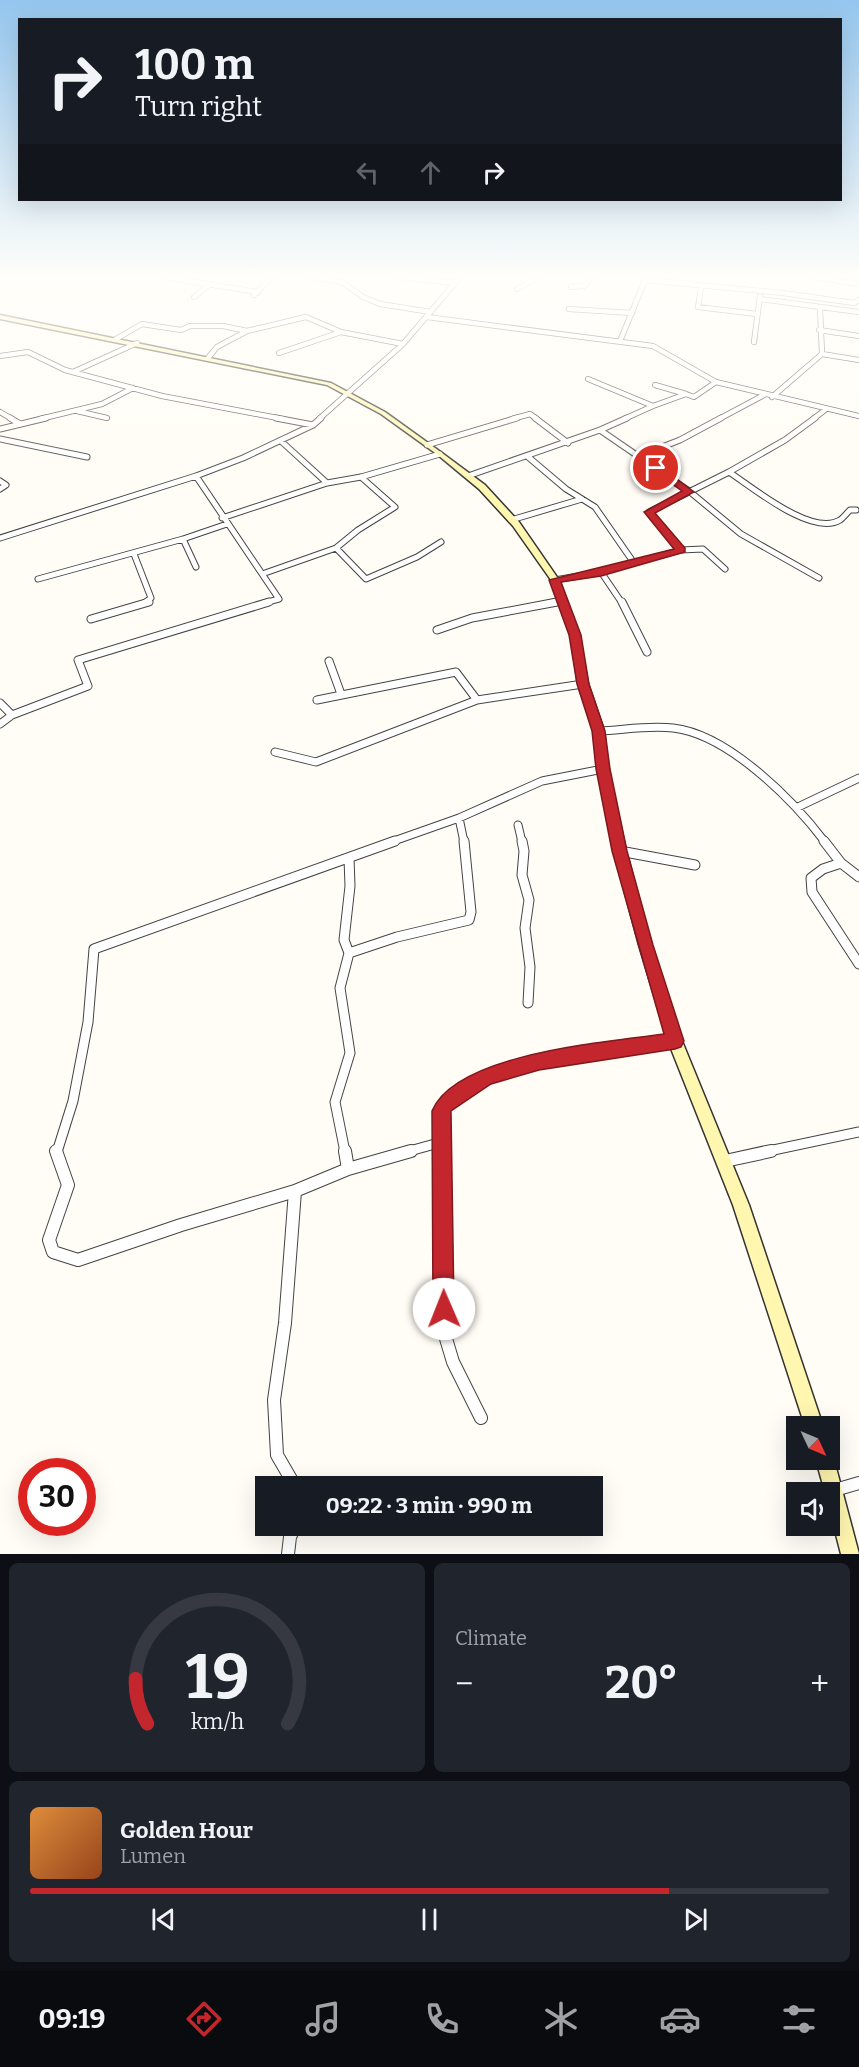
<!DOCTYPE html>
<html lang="en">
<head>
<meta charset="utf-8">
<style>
	body { margin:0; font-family:Bitter,serif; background:#20242c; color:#f1f3f6; height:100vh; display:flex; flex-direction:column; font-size:22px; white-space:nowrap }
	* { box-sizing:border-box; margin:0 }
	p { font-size:20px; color:#9ea1a6 }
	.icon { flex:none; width:33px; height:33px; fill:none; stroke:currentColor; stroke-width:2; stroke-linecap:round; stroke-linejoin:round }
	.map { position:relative; height:1554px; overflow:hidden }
	.sheet { display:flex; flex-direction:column; gap:9px; padding:9px; background:#0d0f14; flex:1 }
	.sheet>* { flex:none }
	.top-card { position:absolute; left:18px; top:18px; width:824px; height:183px; border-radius:0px; box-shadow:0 6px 24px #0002; background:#171b24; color:#f1f3f6; overflow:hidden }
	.needle { width:39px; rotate:134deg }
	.buttons { position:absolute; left:786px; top:1416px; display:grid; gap:12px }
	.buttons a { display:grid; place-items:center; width:54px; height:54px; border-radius:0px; background:#171b24; box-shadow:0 6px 24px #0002; font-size:30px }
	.speed { position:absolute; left:18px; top:1458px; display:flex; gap:12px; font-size:30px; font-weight:700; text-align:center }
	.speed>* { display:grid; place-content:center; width:78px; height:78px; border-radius:50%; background:#171b24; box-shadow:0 6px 24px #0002; line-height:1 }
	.speed .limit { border:9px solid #d22; background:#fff; color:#111 }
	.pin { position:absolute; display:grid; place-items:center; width:51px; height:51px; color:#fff; margin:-26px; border:3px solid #fff; border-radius:50%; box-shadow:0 2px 6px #0007 }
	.me { position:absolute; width:66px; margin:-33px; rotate:359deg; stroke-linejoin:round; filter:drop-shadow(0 0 4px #0008) }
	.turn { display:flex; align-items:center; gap:21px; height:126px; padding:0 18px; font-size:27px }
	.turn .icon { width:78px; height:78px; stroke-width:2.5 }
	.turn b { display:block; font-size:42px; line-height:51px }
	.lanes { display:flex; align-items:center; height:57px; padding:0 18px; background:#0003; justify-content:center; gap:30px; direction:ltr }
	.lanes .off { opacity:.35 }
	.big { font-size:45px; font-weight:700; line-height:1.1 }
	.sheet .tile { flex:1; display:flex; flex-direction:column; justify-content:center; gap:9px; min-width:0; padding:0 21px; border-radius:9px; background:#20242c }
	.sheet .dial { align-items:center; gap:0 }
	.dial svg { height:156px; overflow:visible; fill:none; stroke:#363941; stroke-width:7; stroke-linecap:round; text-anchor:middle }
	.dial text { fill:#f1f3f6; stroke:none }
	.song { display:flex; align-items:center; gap:18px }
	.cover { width:72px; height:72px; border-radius:9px; background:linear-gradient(135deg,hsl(30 70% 55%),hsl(20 70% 35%)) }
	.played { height:6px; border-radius:3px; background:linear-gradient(90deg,#c4262e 80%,#363941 80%) }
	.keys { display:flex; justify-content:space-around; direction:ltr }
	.heat { display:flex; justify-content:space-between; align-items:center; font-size:33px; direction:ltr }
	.sheet .tiles { flex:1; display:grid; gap:9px; grid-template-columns:1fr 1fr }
	.tile:last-child { grid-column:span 2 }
	.trip { position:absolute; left:255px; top:1476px; width:348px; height:60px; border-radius:0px; background:#171b24; box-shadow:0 6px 24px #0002; font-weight:700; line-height:60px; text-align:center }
	.menu { display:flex; height:96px; justify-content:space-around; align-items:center; background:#090b0e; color:#9ea1a6 }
	.menu .icon { width:42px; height:42px }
	.menu .active { color:#c4262e }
	.menu b { font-size:27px; color:#f1f3f6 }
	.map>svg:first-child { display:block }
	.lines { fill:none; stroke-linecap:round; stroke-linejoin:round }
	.street-far4-casing { stroke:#444; stroke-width:6 }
	.street-far3-casing { stroke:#444; stroke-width:7 }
	.street-far2-casing { stroke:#444; stroke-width:9 }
	.street-far1-casing { stroke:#444; stroke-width:11 }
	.street-casing { stroke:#444; stroke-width:14 }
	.secondary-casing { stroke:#333; stroke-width:3 }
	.street-far4 { stroke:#fff; stroke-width:4.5 }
	.street-far3 { stroke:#fff; stroke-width:5 }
	.street-far2 { stroke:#fff; stroke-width:7 }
	.street-far1 { stroke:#fff; stroke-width:9 }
	.street { stroke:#fff; stroke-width:12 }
	.secondary { fill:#fff6b0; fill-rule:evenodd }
	.route { fill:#c4262e; stroke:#7f191e; stroke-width:1.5 }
</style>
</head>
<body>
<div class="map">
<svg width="859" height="1554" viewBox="0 0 859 1554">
	<rect width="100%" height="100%" fill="#fffdf5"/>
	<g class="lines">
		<defs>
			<path id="street-far4" d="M 163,277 L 258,292
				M 312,277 L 342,282 L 363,297 L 380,304 L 431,312
				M 400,277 L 455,283
				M 815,277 L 859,284
				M 645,280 L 783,293 L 854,303 L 859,300
				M 571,287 L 584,286 L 592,277
				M 701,287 L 698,307 L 757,314
				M 517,289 L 538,277
				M 254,295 L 272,277
				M 194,297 L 209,285
				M 760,299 L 859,312
				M 569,309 L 632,313
				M 427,317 L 653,346 L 716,382 L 859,416
				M 819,330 L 859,336
				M 116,339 L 142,324 L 181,330 L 190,326 L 223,326 L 247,331 L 306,317 L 341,332 L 403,344
				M 620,341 L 646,278
				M 754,342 L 760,296
				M 279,353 L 341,332
				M 822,354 L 859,360
				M 0,356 L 28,352 L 65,370 L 162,396 L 283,419
				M 208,358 L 217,347 L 247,331
				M 73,372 L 137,343
				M 588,379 L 653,406 L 624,419
				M 686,394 L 694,397 L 716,382
				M 772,397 L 822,354 L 820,308
				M 653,406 L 686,394 L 655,385
				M 77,411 L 107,418
				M 0,412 L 12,419
				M 40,419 L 102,404 L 133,388
				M 319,419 L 403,344 L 460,277
				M 512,419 L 530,414 L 537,419
				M 719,419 L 764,395
				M 813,419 L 825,410"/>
			<path id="street-far3" d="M 10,418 L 20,424
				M 276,418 L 313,425
				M 535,418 L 568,443
				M 0,429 L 46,418
				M 600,430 L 627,418
				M 0,439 L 87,457
				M 281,441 L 327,483
				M 427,445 L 517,418
				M 527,456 L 566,489 L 595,507 L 634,563
				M 639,456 L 680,440 L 721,418
				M 729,472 L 785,440 L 815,418
				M 196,476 L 279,599 L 264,603
				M 468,476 L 600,430 L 689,491 L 741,534 L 819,578
				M 0,481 L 6,485 L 0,489
				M 222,518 L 327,483 L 361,477 L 440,454
				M 511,520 L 582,499
				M 0,538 L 196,476 L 243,458 L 313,425 L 321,418
				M 336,548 L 366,579 L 417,557 L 441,542
				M 134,554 L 151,598 L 144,603
				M 196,567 L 183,539 L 227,524
				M 725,569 L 703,549 L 681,550 L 649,512 L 729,472 C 752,487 812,537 840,520 C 843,518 847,513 850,510 L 856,510
				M 601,572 L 681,550
				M 265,573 L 336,548 L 358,530 L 395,507 L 361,477
				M 38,579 L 183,539
				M 555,580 L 601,572 L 622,603
				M 549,603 L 562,601"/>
			<path id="street-far2" d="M 622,602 L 647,652
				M 91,619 L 149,602
				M 437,630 L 472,618 L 557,602
				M 329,661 L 341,694
				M 317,700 L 456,672 L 477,700 L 583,684
				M 0,703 L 12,715
				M 0,724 L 12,715 L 88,686 L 78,660 L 269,602
				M 599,731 C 623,730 649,725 673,728 C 728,734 793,800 825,842
				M 275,752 L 316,762 L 477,700
				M 798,807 L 859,778
				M 459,818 L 464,842
				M 518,825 L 522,842
				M 391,842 L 459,818 L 542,781 L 603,769"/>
			<path id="street-far1" d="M 522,841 L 524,851 L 522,875 L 529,900 L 525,928 L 530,967 L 528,1003
				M 824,841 L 841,863 L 859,877
				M 620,851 L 695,865
				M 841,863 L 823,869 L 811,878 L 812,892 L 859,964
				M 349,953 L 397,937 L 469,920 L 471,912 L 464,841
				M 442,1142 L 442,1152
				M 57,1152 L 73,1101 L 88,1022 L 94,949 L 395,841
				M 345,1152 L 335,1102 L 350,1053 L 340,988 L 349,953 L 344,940 L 350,886 L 349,858
				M 406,1152 L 442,1142 C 442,1132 438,1114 444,1106 C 479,1059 619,1048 675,1041
				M 764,1152 L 859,1132"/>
			<path id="street" d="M 56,1151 L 68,1185 L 49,1240 L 53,1252 L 78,1260 L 181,1225 L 295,1191
				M 345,1151 L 348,1169
				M 442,1151 L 444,1332 L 453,1362 L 481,1418
				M 725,1161 L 771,1151
				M 295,1486 L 277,1455 L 274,1400 L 285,1323 L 295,1191 L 348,1169 L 411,1151
				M 835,1490 L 859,1483
				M 288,1554 L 290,1537 L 295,1526"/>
			<path id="secondary" d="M 0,315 L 331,383 L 385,412 L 442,453 L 485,485 L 519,522 L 559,580 L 579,635 L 588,684 L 604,731 L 608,769 L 626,851 L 651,945 L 682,1041 L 749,1205 L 823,1426 L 805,1426 L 733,1205 L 668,1041 L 639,945 L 614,851 L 598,769 L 594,731 L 578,684 L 571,635 L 551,580 L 513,526 L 479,489 L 438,455 L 381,414 L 327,385 L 0,319 Z
				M 830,1453 L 834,1460 L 859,1554 L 841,1554 L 830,1511 L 830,1492 L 825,1492 L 816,1460 L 830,1460 Z"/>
		</defs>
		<use href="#street-far4" class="street-far4-casing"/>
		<use href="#street-far3" class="street-far3-casing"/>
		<use href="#street-far2" class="street-far2-casing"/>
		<use href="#street-far1" class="street-far1-casing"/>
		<use href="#street" class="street-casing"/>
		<use href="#secondary" class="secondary-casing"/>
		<use href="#street-far4" class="street-far4"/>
		<use href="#street-far3" class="street-far3"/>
		<use href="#street-far2" class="street-far2"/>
		<use href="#street-far1" class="street-far1"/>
		<use href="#street" class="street"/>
		<use href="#secondary" class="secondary"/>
	</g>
	<linearGradient id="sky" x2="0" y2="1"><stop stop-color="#95c6ee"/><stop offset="0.56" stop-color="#fffefa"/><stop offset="1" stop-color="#fffefa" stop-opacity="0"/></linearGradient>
	<rect width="859" height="494" fill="url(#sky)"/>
	<path class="route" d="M 652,466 L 659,466 L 694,492 L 655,513 L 685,548 L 685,552 L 601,576 L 561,582 L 581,635 L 589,684 L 605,731 L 610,769 L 627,851 L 653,945 L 684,1041 L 681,1047 L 675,1049 L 539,1070 L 491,1084 L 451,1111 L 454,1309 L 451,1316 L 444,1319 L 436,1316 L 433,1309 L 432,1111 C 456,1053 608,1042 664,1034 L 612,851 L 596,769 L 592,731 L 577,684 L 569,635 L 549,580 L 674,549 L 644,512 L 682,491 L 652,470 Z"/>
</svg>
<div class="buttons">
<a><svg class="needle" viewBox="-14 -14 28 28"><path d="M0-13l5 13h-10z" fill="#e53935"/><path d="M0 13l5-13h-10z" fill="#9ea1a6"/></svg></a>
<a><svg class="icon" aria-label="sound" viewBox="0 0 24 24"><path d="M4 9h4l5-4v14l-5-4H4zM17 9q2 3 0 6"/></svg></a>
</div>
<div class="speed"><div class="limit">30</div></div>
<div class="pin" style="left:656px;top:468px;background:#d93025"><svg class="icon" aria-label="arrive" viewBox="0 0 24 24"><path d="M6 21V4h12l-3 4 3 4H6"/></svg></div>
<svg class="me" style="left:444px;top:1309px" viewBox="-20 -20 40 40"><circle r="19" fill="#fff"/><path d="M0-13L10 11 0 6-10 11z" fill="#c4262e"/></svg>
<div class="trip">09:22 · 3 min · 990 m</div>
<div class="top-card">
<div class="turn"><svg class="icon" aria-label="right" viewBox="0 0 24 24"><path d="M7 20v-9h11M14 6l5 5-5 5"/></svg><div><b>100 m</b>Turn right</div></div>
<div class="lanes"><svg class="icon off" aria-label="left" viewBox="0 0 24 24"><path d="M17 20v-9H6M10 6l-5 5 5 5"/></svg><svg class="icon off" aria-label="ahead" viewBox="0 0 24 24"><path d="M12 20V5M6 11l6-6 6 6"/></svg><svg class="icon" aria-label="right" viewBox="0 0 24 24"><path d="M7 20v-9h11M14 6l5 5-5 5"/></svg></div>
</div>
</div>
<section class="sheet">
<div class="tiles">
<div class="tile dial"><svg viewBox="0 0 100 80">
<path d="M14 69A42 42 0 1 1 86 69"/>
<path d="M14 69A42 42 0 0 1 8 46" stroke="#c4262e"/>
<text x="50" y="56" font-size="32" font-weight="700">19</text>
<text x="50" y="72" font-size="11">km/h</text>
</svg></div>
<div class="tile"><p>Climate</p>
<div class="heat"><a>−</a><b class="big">20°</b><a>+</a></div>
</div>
<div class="tile">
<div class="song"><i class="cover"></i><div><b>Golden Hour</b><p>Lumen</p></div></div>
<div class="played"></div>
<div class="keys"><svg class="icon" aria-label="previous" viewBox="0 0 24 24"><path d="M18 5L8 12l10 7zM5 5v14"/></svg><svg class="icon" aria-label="pause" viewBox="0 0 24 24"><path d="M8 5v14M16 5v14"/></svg><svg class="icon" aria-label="next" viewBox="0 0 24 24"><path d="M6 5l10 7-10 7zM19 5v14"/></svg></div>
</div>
</div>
</section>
<nav class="menu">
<b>09:19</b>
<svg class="icon active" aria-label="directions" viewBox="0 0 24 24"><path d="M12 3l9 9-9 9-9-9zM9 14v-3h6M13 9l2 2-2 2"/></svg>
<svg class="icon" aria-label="music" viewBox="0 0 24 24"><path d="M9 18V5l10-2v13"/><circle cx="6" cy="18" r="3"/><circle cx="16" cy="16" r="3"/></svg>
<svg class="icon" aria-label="phone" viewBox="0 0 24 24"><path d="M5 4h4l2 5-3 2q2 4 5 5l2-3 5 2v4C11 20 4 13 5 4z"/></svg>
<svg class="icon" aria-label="climate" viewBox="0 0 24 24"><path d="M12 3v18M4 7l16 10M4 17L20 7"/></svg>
<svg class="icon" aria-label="car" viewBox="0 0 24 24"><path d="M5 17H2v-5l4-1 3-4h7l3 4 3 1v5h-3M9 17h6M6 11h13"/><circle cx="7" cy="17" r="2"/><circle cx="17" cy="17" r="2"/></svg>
<svg class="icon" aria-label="filters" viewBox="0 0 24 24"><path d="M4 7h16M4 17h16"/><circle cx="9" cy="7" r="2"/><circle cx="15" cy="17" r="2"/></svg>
</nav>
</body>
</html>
